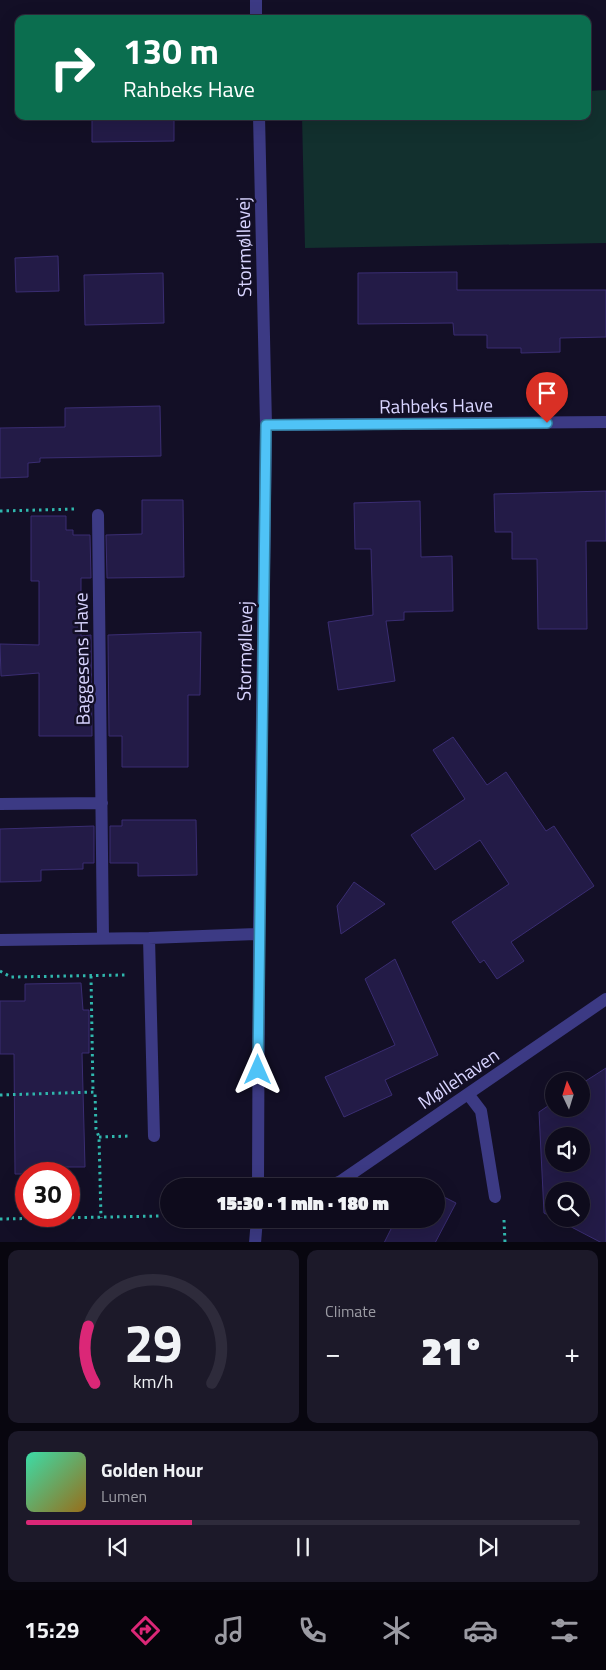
<!DOCTYPE html>
<html lang="en">
<head>
<meta charset="utf-8">
<style>
	body { margin:0; font-family:"Titillium Web",sans-serif; background:#1c1929; color:#f1f3f6; height:100vh; display:flex; flex-direction:column; font-size:19px; white-space:nowrap }
	* { box-sizing:border-box; margin:0 }
	p { font-size:16px; color:#9b9ba3 }
	.icon { flex:none; width:28px; height:28px; fill:none; stroke:currentColor; stroke-width:2; stroke-linecap:round; stroke-linejoin:round }
	.map { position:relative; height:1242px; overflow:hidden }
	.panel { display:flex; flex-direction:column; gap:8px; padding:8px; background:#08060f; flex:1 }
	.panel>* { flex:none }
	.banner { position:absolute; left:15px; top:15px; width:576px; height:105px; border-radius:10px; box-shadow:0 5px 20px #0002,0 0 0 1px #2e2b3b; background:#0b6e4f; color:#fff; overflow:hidden }
	.needle { width:32px; rotate:356deg }
	.controls { position:absolute; left:545px; top:1072px; display:grid; gap:10px }
	.controls a { display:grid; place-items:center; width:45px; height:45px; border-radius:50%; background:#0e0b1c; box-shadow:0 5px 20px #0002,0 0 0 1px #2e2b3b; font-size:25px }
	.speed { position:absolute; left:15px; top:1162px; display:flex; gap:10px; font-size:25px; font-weight:700; text-align:center }
	.speed>* { display:grid; place-content:center; width:65px; height:65px; border-radius:50%; background:#0e0b1c; box-shadow:0 5px 20px #0002,0 0 0 1px #2e2b3b; line-height:1 }
	.speed .limit { border:8px solid #d22; background:#fff; color:#111 }
	.pin { position:absolute; display:grid; place-items:center; width:42px; height:42px; color:#fff; margin:-51px -21px; border-radius:50% 50% 50% 0; rotate:-45deg; box-shadow:0 0 5px #0007 }
	.pin .icon { rotate:45deg }
	.me { position:absolute; width:55px; margin:-28px; rotate:0deg; stroke-linejoin:round; filter:drop-shadow(0 0 4px #0008) }
	.turn { display:flex; align-items:center; gap:18px; height:105px; padding:0 25px; font-size:22px }
	.turn .icon { width:65px; height:65px; stroke-width:2.5 }
	.turn b { display:block; font-size:35px; line-height:42px }
	.big { font-size:38px; font-weight:800; line-height:1.1 }
	.panel .card { flex:1; display:flex; flex-direction:column; justify-content:center; gap:8px; min-width:0; padding:0 18px; border-radius:10px; background:#1c1929 }
	.panel .dial { align-items:center; gap:0 }
	.dial svg { height:130px; overflow:visible; fill:none; stroke:#2e2b3b; stroke-width:7; stroke-linecap:round; text-anchor:middle }
	.dial text { fill:#f1f3f6; stroke:none }
	.song { display:flex; align-items:center; gap:15px }
	.cover { width:60px; height:60px; border-radius:8px; background:linear-gradient(135deg,hsl(160 70% 55%),hsl(40 70% 35%)) }
	.played { height:5px; border-radius:2px; background:linear-gradient(90deg,#db2777 30%,#2e2b3b 30%) }
	.keys { display:flex; justify-content:space-around; direction:ltr }
	.heat { display:flex; justify-content:space-between; align-items:center; font-size:28px; direction:ltr }
	.panel .tiles { flex:1; display:grid; gap:8px; grid-template-columns:1fr 1fr }
	.card:last-child { grid-column:span 2 }
	.trip { position:absolute; left:160px; top:1178px; width:285px; height:50px; border-radius:25px; background:#0e0b1c; box-shadow:0 5px 20px #0002,0 0 0 1px #2e2b3b; font-weight:800; line-height:50px; text-align:center }
	.tab-bar { display:flex; height:80px; justify-content:space-around; align-items:center; background:#06040b; color:#9b9ba3 }
	.tab-bar .icon { width:35px; height:35px }
	.tab-bar .selected { color:#db2777 }
	.tab-bar b { font-size:22px; color:#f1f3f6 }
	.map>svg:first-child { display:block }
	.green { fill:#12302e }
	.building { fill:#231b47; stroke:#3a2d72; fill-rule:evenodd }
	.lines { fill:none; stroke-linecap:round; stroke-linejoin:round }
	.path { stroke:#30b7ad; stroke-width:3; stroke-dasharray:2.5 4; stroke-linecap:butt }
	.minor { stroke:#3c3a84; stroke-width:12 }
	.route-casing { stroke:#337fa1; stroke-width:12 }
	.route { stroke:#4fc3f7; stroke-width:9 }
	.labels { text-anchor:middle; dominant-baseline:central; stroke-width:5; stroke-linejoin:round; paint-order:stroke }
	.street-label { font-size:19px; fill:#d8d4ff; stroke:#130f26 }
</style>
</head>
<body>
<div class="map">
<svg width="606" height="1243" viewBox="0 0 606 1243">
	<rect width="100%" height="100%" fill="#130f26"/>
	<path class="green" d="M 606,90 L 606,243 L 305,248 L 302,116 L 588,116 L 588,91 Z"/>
	<path class="building" d="M 92,116 L 174,116 L 174,141 L 92,142 Z
		M 58,256 L 59,291 L 16,292 L 15,258 Z
		M 457,272 L 457,290 L 606,290 L 606,337 L 560,338 L 560,352 L 521,353 L 521,348 L 487,348 L 487,335 L 454,335 L 453,323 L 358,324 L 358,273 Z
		M 163,273 L 164,323 L 85,325 L 84,275 Z
		M 160,406 L 161,456 L 40,458 L 40,462 L 28,463 L 28,477 L 0,478 L 0,428 L 65,427 L 65,408 Z
		M 606,491 L 606,541 L 586,541 L 587,629 L 538,629 L 537,559 L 512,559 L 512,532 L 495,532 L 494,494 Z
		M 142,500 L 183,500 L 184,577 L 107,578 L 106,535 L 142,534 Z
		M 420,501 L 421,557 L 452,556 L 453,611 L 404,612 L 404,620 L 386,621 L 395,681 L 338,690 L 328,622 L 373,615 L 371,549 L 355,549 L 354,503 Z
		M 31,516 L 66,516 L 66,530 L 73,530 L 73,535 L 90,535 L 91,578 L 81,578 L 81,636 L 91,635 L 92,736 L 39,736 L 39,673 L 1,676 L 0,644 L 39,645 L 39,581 L 31,581 Z
		M 201,632 L 200,695 L 188,695 L 188,767 L 122,767 L 122,736 L 109,736 L 108,635 Z
		M 453,737 L 487,785 L 506,772 L 546,831 L 554,826 L 594,886 L 511,942 L 524,961 L 497,979 L 484,960 L 480,963 L 452,922 L 509,884 L 480,840 L 435,870 L 411,835 L 465,799 L 433,750 Z
		M 122,820 L 196,820 L 197,875 L 138,876 L 138,863 L 110,863 L 110,826 L 122,826 Z
		M 94,826 L 94,863 L 83,863 L 83,869 L 41,870 L 41,881 L 0,882 L 0,829 Z
		M 354,882 L 385,904 L 341,934 L 337,906 Z
		M 395,959 L 438,1055 L 385,1080 L 392,1095 L 344,1117 L 325,1077 L 395,1045 L 365,979 Z
		M 81,983 L 83,1010 L 89,1010 L 89,1053 L 82,1053 L 85,1167 L 61,1167 L 61,1174 L 15,1174 L 14,1054 L 0,1054 L 0,1001 L 25,1001 L 25,984 Z
		M 606,1068 L 606,1243 L 602,1243 L 556,1219 L 581,1219 L 581,1191 L 554,1191 L 554,1218 L 544,1213 L 539,1112 L 554,1102 L 554,1109 L 581,1109 L 581,1084 ZM 554,1136 L 581,1136 L 581,1164 L 554,1164 Z
		M 436,1193 L 456,1203 L 435,1243 L 384,1243 L 396,1219 L 436,1219 Z"/>
	<g class="lines">
		<path class="path" d="M 0,511 L 76,509
			M 0,971 L 11,977 L 125,975
			M 91,976 L 93,1092
			M 0,1095 L 95,1092 L 96,1129 L 99,1137 L 101,1218
			M 99,1137 L 131,1136
			M 0,1219 L 161,1216
			M 504,1220 L 505,1243"/>
		<path class="minor" d="M 256,0 L 256,19
			M 266,425 L 606,422
			M 98,515 L 103,938
			M 0,804 L 102,803
			M 149,938 L 154,1136
			M 0,940 L 149,938 L 259,934
			M 468,1094 L 481,1111 L 495,1197
			M 258,1186 L 259,934 L 266,425 L 259,116
			M 330,1186 L 341,1181 L 606,999
			M 255,1243 L 257,1219"/>
	</g>
	<g class="lines">
		<defs>
			<path id="route" d="M 258,1070 L 266,425 L 547,423"/>
		</defs>
		<use href="#route" class="route-casing"/>
		<use href="#route" class="route"/>
	</g>
	<g class="labels">
		<g class="street-label">
			<text transform="translate(243 247) rotate(-91)">Stormøllevej</text>
			<text transform="translate(436 405) rotate(-1)">Rahbeks Have</text>
			<text transform="translate(244 651) rotate(-89)">Stormøllevej</text>
			<text transform="translate(81 659) rotate(-91)">Baggesens Have</text>
			<text transform="translate(458 1078) rotate(-34)">Møllehaven</text>
		</g>
	</g>
</svg>
<div class="controls">
<a><svg class="needle" viewBox="-14 -14 28 28"><path d="M0-13l5 13h-10z" fill="#e53935"/><path d="M0 13l5-13h-10z" fill="#9b9ba3"/></svg></a>
<a><svg class="icon" aria-label="sound" viewBox="0 0 24 24"><path d="M4 9h4l5-4v14l-5-4H4zM17 9q2 3 0 6"/></svg></a>
<a><svg class="icon" aria-label="search" viewBox="0 0 24 24"><circle cx="10" cy="10" r="6"/><path d="M15 15l6 6"/></svg></a>
</div>
<div class="speed"><div class="limit">30</div></div>
<div class="pin" style="left:547px;top:423px;background:#d93025"><svg class="icon" aria-label="arrive" viewBox="0 0 24 24"><path d="M6 21V4h12l-3 4 3 4H6"/></svg></div>
<svg class="me" style="left:258px;top:1070px" viewBox="-20 -20 40 40"><path d="M0-17L14 15 0 8-14 15z" fill="#4fc3f7" stroke="#fff" stroke-width="4"/></svg>
<div class="trip">15:30 · 1 min · 180 m</div>
<div class="banner">
<div class="turn"><svg class="icon" aria-label="right" viewBox="0 0 24 24"><path d="M7 20v-9h11M14 6l5 5-5 5"/></svg><div><b>130 m</b>Rahbeks Have</div></div>
</div>
</div>
<section class="panel">
<div class="tiles">
<div class="card dial"><svg viewBox="0 0 100 80">
<path d="M14 69A42 42 0 1 1 86 69"/>
<path d="M14 69A42 42 0 0 1 10 34" stroke="#db2777"/>
<text x="50" y="56" font-size="32" font-weight="700">29</text>
<text x="50" y="72" font-size="11">km/h</text>
</svg></div>
<div class="card"><p>Climate</p>
<div class="heat"><a>−</a><b class="big">21°</b><a>+</a></div>
</div>
<div class="card">
<div class="song"><i class="cover"></i><div><b>Golden Hour</b><p>Lumen</p></div></div>
<div class="played"></div>
<div class="keys"><svg class="icon" aria-label="previous" viewBox="0 0 24 24"><path d="M18 5L8 12l10 7zM5 5v14"/></svg><svg class="icon" aria-label="pause" viewBox="0 0 24 24"><path d="M8 5v14M16 5v14"/></svg><svg class="icon" aria-label="next" viewBox="0 0 24 24"><path d="M6 5l10 7-10 7zM19 5v14"/></svg></div>
</div>
</div>
</section>
<nav class="tab-bar">
<b>15:29</b>
<svg class="icon selected" aria-label="directions" viewBox="0 0 24 24"><path d="M12 3l9 9-9 9-9-9zM9 14v-3h6M13 9l2 2-2 2"/></svg>
<svg class="icon" aria-label="music" viewBox="0 0 24 24"><path d="M9 18V5l10-2v13"/><circle cx="6" cy="18" r="3"/><circle cx="16" cy="16" r="3"/></svg>
<svg class="icon" aria-label="phone" viewBox="0 0 24 24"><path d="M5 4h4l2 5-3 2q2 4 5 5l2-3 5 2v4C11 20 4 13 5 4z"/></svg>
<svg class="icon" aria-label="climate" viewBox="0 0 24 24"><path d="M12 3v18M4 7l16 10M4 17L20 7"/></svg>
<svg class="icon" aria-label="car" viewBox="0 0 24 24"><path d="M5 17H2v-5l4-1 3-4h7l3 4 3 1v5h-3M9 17h6M6 11h13"/><circle cx="7" cy="17" r="2"/><circle cx="17" cy="17" r="2"/></svg>
<svg class="icon" aria-label="filters" viewBox="0 0 24 24"><path d="M4 7h16M4 17h16"/><circle cx="9" cy="7" r="2"/><circle cx="15" cy="17" r="2"/></svg>
</nav>
</body>
</html>
